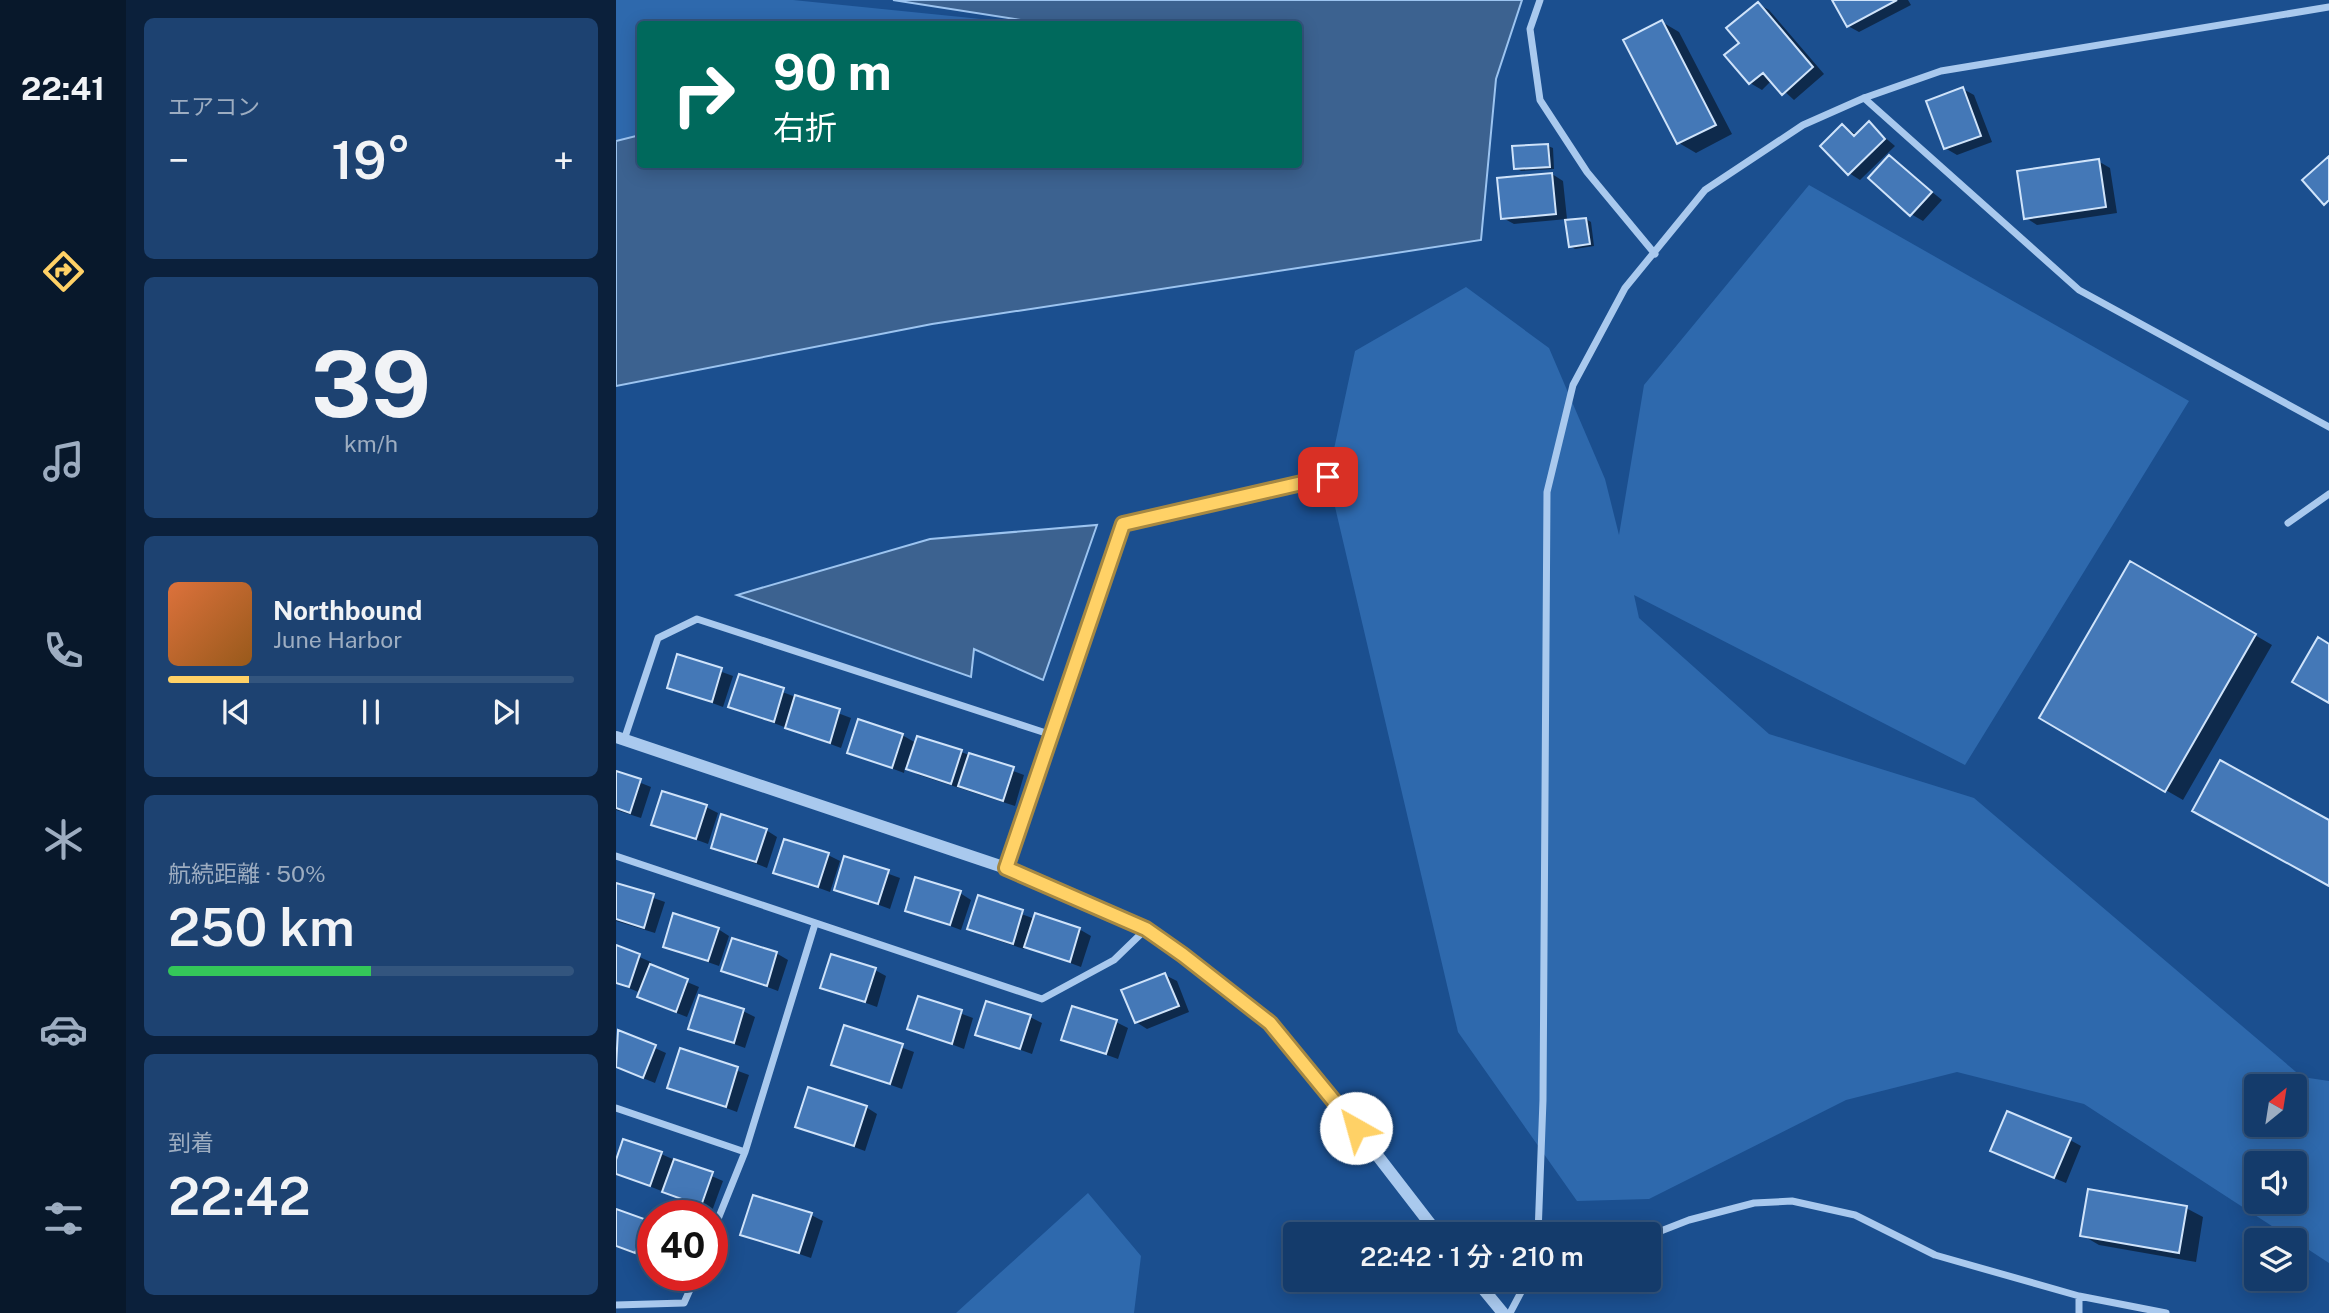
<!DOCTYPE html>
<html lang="ja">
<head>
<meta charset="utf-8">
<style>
	body { margin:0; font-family:"Public Sans","Noto Sans JP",sans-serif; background:#1d4271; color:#f1f3f6; height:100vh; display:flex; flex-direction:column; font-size:26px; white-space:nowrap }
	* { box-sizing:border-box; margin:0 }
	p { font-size:23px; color:#9dadc1 }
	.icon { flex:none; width:38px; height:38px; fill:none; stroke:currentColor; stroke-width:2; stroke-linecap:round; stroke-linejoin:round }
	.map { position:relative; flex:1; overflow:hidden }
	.drawer { display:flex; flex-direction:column; gap:18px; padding:18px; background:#0b203b; width:490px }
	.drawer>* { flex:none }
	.banner { position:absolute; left:21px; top:21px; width:665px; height:147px; border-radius:7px; box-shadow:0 4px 18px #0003,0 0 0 2px #33557e; background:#00695c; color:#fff; overflow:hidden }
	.needle { width:46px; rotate:30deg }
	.controls { position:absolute; left:1628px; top:1074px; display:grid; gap:14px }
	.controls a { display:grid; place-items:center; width:63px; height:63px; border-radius:7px; background:#143b6b; box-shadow:0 4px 18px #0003,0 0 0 2px #33557e; font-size:35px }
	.speed { position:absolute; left:21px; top:1200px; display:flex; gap:14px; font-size:35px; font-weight:700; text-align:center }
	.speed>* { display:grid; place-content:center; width:91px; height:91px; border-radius:50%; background:#143b6b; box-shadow:0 4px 18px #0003,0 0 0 2px #33557e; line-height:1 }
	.speed .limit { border:10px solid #d22; background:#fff; color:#111 }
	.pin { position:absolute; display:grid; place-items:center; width:60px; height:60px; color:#fff; margin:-30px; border-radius:14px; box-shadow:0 4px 10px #0006 }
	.me { position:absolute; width:77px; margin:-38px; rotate:322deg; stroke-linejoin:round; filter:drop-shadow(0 0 5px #0008) }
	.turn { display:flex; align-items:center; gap:24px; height:147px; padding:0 21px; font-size:32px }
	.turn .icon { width:91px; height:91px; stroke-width:2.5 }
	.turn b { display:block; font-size:49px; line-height:60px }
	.big { font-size:52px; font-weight:600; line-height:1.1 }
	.drawer .card { flex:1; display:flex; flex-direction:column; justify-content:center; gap:10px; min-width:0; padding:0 24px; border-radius:10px; background:#1d4271 }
	.drawer .dial { align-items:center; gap:0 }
	.dial b { font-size:91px; line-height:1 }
	.song { display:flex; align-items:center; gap:21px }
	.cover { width:84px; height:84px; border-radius:10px; background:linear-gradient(135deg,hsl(20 70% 55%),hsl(30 70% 35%)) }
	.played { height:7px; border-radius:4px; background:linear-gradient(90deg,#ffd166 20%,#33557e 20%) }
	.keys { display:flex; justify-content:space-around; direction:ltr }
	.heat { display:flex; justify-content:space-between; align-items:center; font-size:38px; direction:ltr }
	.charge { height:10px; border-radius:5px; background:linear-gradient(90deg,#34c759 50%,#33557e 0) }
	.trip { position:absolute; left:667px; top:1222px; width:378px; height:70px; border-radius:7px; background:#143b6b; box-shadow:0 4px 18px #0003,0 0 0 2px #33557e; font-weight:600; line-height:70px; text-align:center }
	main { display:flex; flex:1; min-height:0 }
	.tabs { display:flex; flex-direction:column; width:126px; justify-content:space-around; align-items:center; background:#08182b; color:#9dadc1 }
	.tabs .icon { width:49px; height:49px }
	.tabs .active { color:#ffd166 }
	.tabs b { font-size:32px; color:#f1f3f6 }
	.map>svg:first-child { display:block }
	.green { fill:#2e69ad; fill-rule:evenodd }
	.water { fill:#3c6290; stroke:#9cc4f0; stroke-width:2 }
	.shadow { fill:#0007 }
	.building { fill:#4478b7; stroke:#cfe3fa; stroke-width:2 }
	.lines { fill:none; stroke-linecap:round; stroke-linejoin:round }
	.minor { stroke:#a9c9ee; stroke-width:7 }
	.tertiary { stroke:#a9c9ee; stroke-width:12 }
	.route-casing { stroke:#a68842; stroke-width:18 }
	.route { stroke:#ffd166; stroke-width:12 }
</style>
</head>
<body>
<main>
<nav class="tabs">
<b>22:41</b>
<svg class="icon active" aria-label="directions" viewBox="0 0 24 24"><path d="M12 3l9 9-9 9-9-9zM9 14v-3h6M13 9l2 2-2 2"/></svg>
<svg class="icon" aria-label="music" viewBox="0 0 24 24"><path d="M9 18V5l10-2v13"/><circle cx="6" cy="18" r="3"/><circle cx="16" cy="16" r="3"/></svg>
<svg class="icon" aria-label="phone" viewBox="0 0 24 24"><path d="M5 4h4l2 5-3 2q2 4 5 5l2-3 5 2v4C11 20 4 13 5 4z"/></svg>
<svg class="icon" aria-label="climate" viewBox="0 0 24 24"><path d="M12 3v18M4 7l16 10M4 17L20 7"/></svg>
<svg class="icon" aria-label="car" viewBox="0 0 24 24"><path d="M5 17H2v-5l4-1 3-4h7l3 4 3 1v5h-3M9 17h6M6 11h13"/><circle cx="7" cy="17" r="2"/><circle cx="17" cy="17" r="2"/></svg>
<svg class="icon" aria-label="filters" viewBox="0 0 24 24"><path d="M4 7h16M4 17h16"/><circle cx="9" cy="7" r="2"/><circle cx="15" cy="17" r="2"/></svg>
</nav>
<section class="drawer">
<div class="card"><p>エアコン</p>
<div class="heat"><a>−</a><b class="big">19°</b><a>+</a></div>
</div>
<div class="card dial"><b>39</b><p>km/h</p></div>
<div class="card">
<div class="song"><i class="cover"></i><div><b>Northbound</b><p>June Harbor</p></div></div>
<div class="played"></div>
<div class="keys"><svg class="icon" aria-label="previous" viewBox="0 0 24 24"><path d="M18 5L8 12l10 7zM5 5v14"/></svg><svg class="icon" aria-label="pause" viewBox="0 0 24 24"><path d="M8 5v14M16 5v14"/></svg><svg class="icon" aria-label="next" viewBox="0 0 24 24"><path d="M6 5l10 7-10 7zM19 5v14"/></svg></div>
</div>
<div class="card"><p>航続距離 · 50%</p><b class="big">250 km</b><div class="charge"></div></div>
<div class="card"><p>到着</p><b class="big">22:42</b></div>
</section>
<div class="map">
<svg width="1713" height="1313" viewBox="0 0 1713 1313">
	<rect width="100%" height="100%" fill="#1b4f8f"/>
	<path class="green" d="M 0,0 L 177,0 L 414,24 L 24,24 L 24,135 L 0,141 Z
		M 1193,185 L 1573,401 L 1349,765 L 1018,595 L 1023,618 L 1153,734 L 1358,798 L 1686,1077 L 1713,1081 L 1713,1263 L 1468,1104 L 1341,1072 L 1230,1100 L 1033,1199 L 961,1201 L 842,1032 L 712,477 L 739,351 L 850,287 L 933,348 L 989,479 L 1003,535 L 1028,385 ZM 1640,1087 L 1678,1087 L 1678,1125 L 1640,1125 ZM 1640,1164 L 1678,1164 L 1678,1202 L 1640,1202 Z
		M 472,1193 L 525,1256 L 518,1313 L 340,1313 Z"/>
	<path class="water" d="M 277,0 L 906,0 L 880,79 L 865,240 L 316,324 L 0,386 L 0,141 L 24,135 L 24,164 L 682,164 L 682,24 L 430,24 Z
		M 481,525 L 427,680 L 358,649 L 355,677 L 121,595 L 314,539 Z"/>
	<path class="shadow" d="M 1218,0 L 1292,0 L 1295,5 L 1243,32 L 1232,26 Z
		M 1142,4 L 1153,10 L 1208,74 L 1178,100 L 1156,80 L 1146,90 L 1134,83 L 1111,55 L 1125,43 Z
		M 1046,22 L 1063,32 L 1116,134 L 1080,153 L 1063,143 Z
		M 1347,89 L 1358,95 L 1376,142 L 1341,155 L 1329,148 Z
		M 1253,124 L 1279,146 L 1244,180 L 1233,173 L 1227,126 L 1241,135 Z
		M 932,146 L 937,148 L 938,169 L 905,171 L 900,168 Z
		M 1273,157 L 1326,200 L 1307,221 L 1295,214 Z
		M 1482,161 L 1494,168 L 1501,213 L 1421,225 L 1410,218 Z
		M 936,174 L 947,181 L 951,219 L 898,224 L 887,218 Z
		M 970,219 L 975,222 L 978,246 L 959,249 L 954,246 Z
		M 1515,563 L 1656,645 L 1567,800 L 1425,718 Z
		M 62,656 L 117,676 L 107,707 L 53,687 Z
		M 124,676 L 235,718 L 225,748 L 114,707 Z
		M 286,735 L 300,743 L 345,752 L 408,775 L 399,806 L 303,775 L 289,767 L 288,773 L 233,752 Z
		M 0,773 L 35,787 L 25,818 L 0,810 Z
		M 90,807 L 102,813 L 92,844 L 37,824 Z
		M 150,830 L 161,837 L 151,868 L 97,847 Z
		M 212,855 L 224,861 L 214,892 L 159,872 Z
		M 229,858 L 284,878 L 274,909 L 220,889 Z
		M 0,885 L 49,902 L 39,933 L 0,921 Z
		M 344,893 L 355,900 L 345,930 L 291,910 Z
		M 363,898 L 419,919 L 463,929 L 475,936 L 465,967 L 409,946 L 408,949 L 365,935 L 353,928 Z
		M 102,929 L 113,936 L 103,966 L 49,947 Z
		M 0,947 L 35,962 L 33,966 L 83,987 L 71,1017 L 35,1003 L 24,997 L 25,993 L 0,983 Z
		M 160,953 L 172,960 L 162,991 L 108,971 Z
		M 259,970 L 270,976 L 261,1007 L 206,987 Z
		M 549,975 L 561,981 L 573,1012 L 531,1029 L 520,1022 Z
		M 303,998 L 357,1018 L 348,1049 L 293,1028 Z
		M 127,1011 L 139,1017 L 129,1048 L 74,1028 Z
		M 414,1017 L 426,1023 L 416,1054 L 361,1034 Z
		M 500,1022 L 512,1028 L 502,1059 L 447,1039 Z
		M 229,1027 L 298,1052 L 286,1089 L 217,1064 Z
		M 3,1032 L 50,1053 L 39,1083 L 0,1067 Z
		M 65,1050 L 133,1075 L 121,1112 L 53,1087 Z
		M 250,1107 L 261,1114 L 249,1151 L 181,1126 Z
		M 1454,1140 L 1465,1146 L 1450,1183 L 1388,1157 Z
		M 45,1154 L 107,1181 L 96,1211 L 0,1173 L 0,1165 Z
		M 1570,1208 L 1587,1217 L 1580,1262 L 1483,1245 L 1466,1235 Z
		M 0,1211 L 37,1225 L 37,1241 L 31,1258 L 0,1247 Z
		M 195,1215 L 207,1221 L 195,1258 L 126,1234 Z"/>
	<path class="building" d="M 1216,0 L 1281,0 L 1231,27 Z
		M 1142,2 L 1197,67 L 1166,95 L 1147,73 L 1133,84 L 1108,55 L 1123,43 L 1110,28 Z
		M 1046,20 L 1100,125 L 1061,144 L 1007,40 Z
		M 1347,87 L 1365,136 L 1328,149 L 1310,101 Z
		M 1253,121 L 1269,139 L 1232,175 L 1204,146 L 1226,124 L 1238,136 Z
		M 932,144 L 934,167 L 898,169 L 896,146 Z
		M 1273,155 L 1316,192 L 1294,216 L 1252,178 Z
		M 1713,156 L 1713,200 L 1708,205 L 1686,180 Z
		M 1483,159 L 1490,207 L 1408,219 L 1401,171 Z
		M 936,173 L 940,214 L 885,219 L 881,178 Z
		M 970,218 L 974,244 L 953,247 L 949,220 Z
		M 1514,561 L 1640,634 L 1549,792 L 1423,718 Z
		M 1702,637 L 1713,644 L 1713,703 L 1676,682 Z
		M 61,654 L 106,668 L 96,702 L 51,688 Z
		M 123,674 L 168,688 L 158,722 L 112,707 Z
		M 179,695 L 224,709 L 214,743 L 169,728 Z
		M 242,719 L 287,734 L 276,768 L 231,753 Z
		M 301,736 L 346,750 L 335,784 L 290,769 Z
		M 353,753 L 398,767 L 387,801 L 342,786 Z
		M 1604,760 L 1713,820 L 1713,886 L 1576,811 Z
		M 0,771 L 25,779 L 14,813 L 0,808 Z
		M 46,791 L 91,805 L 80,839 L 35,825 Z
		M 105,814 L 151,829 L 140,862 L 95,848 Z
		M 168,839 L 213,853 L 202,887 L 157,873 Z
		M 228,856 L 273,870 L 262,904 L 218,890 Z
		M 299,877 L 345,891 L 334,925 L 289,911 Z
		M 0,883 L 38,894 L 28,928 L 0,919 Z
		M 362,895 L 407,910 L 397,944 L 351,929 Z
		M 57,913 L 103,928 L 92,961 L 47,947 Z
		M 419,913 L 464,928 L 454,962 L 408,947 Z
		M 116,938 L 161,952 L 151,986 L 105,971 Z
		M 0,945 L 24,954 L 13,987 L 0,983 Z
		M 215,954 L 260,968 L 249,1002 L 204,988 Z
		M 34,964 L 72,979 L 60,1012 L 21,997 Z
		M 549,973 L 563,1006 L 519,1023 L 505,990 Z
		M 83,995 L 128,1009 L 118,1043 L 72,1029 Z
		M 302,996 L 346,1010 L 336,1044 L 291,1029 Z
		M 370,1001 L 415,1015 L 404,1049 L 359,1035 Z
		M 456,1006 L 501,1020 L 490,1054 L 445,1040 Z
		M 228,1025 L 287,1044 L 274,1084 L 215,1065 Z
		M 2,1030 L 40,1045 L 27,1078 L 0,1067 Z
		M 64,1048 L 122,1067 L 110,1107 L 51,1088 Z
		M 192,1087 L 251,1106 L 238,1146 L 179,1127 Z
		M 1391,1111 L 1455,1138 L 1438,1178 L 1374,1151 Z
		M 7,1139 L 46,1152 L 34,1186 L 0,1174 L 0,1160 Z
		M 58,1159 L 97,1172 L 85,1206 L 46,1192 Z
		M 1472,1189 L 1571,1206 L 1563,1253 L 1464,1236 Z
		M 137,1195 L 196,1213 L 183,1253 L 124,1235 Z
		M 0,1209 L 31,1220 L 19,1253 L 0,1246 Z"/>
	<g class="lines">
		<path class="minor" d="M 924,0 L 914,29 L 924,100 L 971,172 L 1039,254
			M 1248,98 L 1463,290 L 1713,427
			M 1672,523 L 1713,494
			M 8,740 L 42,638 L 81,619 L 433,734
			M 0,856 L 426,999 L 498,960 L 530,929
			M 390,868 L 507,524 L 712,477
			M 0,1108 L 129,1152
			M 96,1234 L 129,1152 L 199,924
			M 922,1234 L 927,1100 L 931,492 L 957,385 L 1009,288 L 1089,190 L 1187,125 L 1248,98 L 1325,71 L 1713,7
			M 1032,1236 L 1073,1220 L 1138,1203 L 1176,1201 L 1239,1215 L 1319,1255 L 1463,1296 L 1550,1313
			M 911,1283 L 930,1279
			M 0,1305 L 68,1303 L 80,1276
			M 894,1313 L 912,1279
			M 1463,1313 L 1463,1296"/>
		<path class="tertiary" d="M 0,737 L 390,868 L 530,929 L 654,1023 L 724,1107 L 822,1234
			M 859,1279 L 887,1313"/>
	</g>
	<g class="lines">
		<defs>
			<path id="route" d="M 712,477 L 507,524 L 390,868 L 530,929 L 567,955 L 654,1023 L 740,1128"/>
		</defs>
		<use href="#route" class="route-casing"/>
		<use href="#route" class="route"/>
	</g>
</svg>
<div class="controls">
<a><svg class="needle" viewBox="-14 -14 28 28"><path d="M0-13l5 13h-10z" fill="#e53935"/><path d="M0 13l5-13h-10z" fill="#9dadc1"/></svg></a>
<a><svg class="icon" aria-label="sound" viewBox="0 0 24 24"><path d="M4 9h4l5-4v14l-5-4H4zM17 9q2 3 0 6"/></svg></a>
<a><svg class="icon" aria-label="layers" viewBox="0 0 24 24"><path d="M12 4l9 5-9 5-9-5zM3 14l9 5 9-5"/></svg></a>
</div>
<div class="speed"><div class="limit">40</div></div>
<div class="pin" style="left:712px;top:477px;background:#d93025"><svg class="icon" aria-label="arrive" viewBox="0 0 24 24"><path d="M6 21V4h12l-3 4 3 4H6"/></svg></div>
<svg class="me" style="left:740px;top:1128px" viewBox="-20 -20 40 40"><circle r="19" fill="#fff"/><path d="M0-13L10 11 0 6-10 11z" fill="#ffd166"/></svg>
<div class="trip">22:42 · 1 分 · 210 m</div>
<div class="banner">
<div class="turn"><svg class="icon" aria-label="right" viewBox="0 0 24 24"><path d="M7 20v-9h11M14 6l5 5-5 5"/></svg><div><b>90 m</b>右折</div></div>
</div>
</div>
</main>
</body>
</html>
